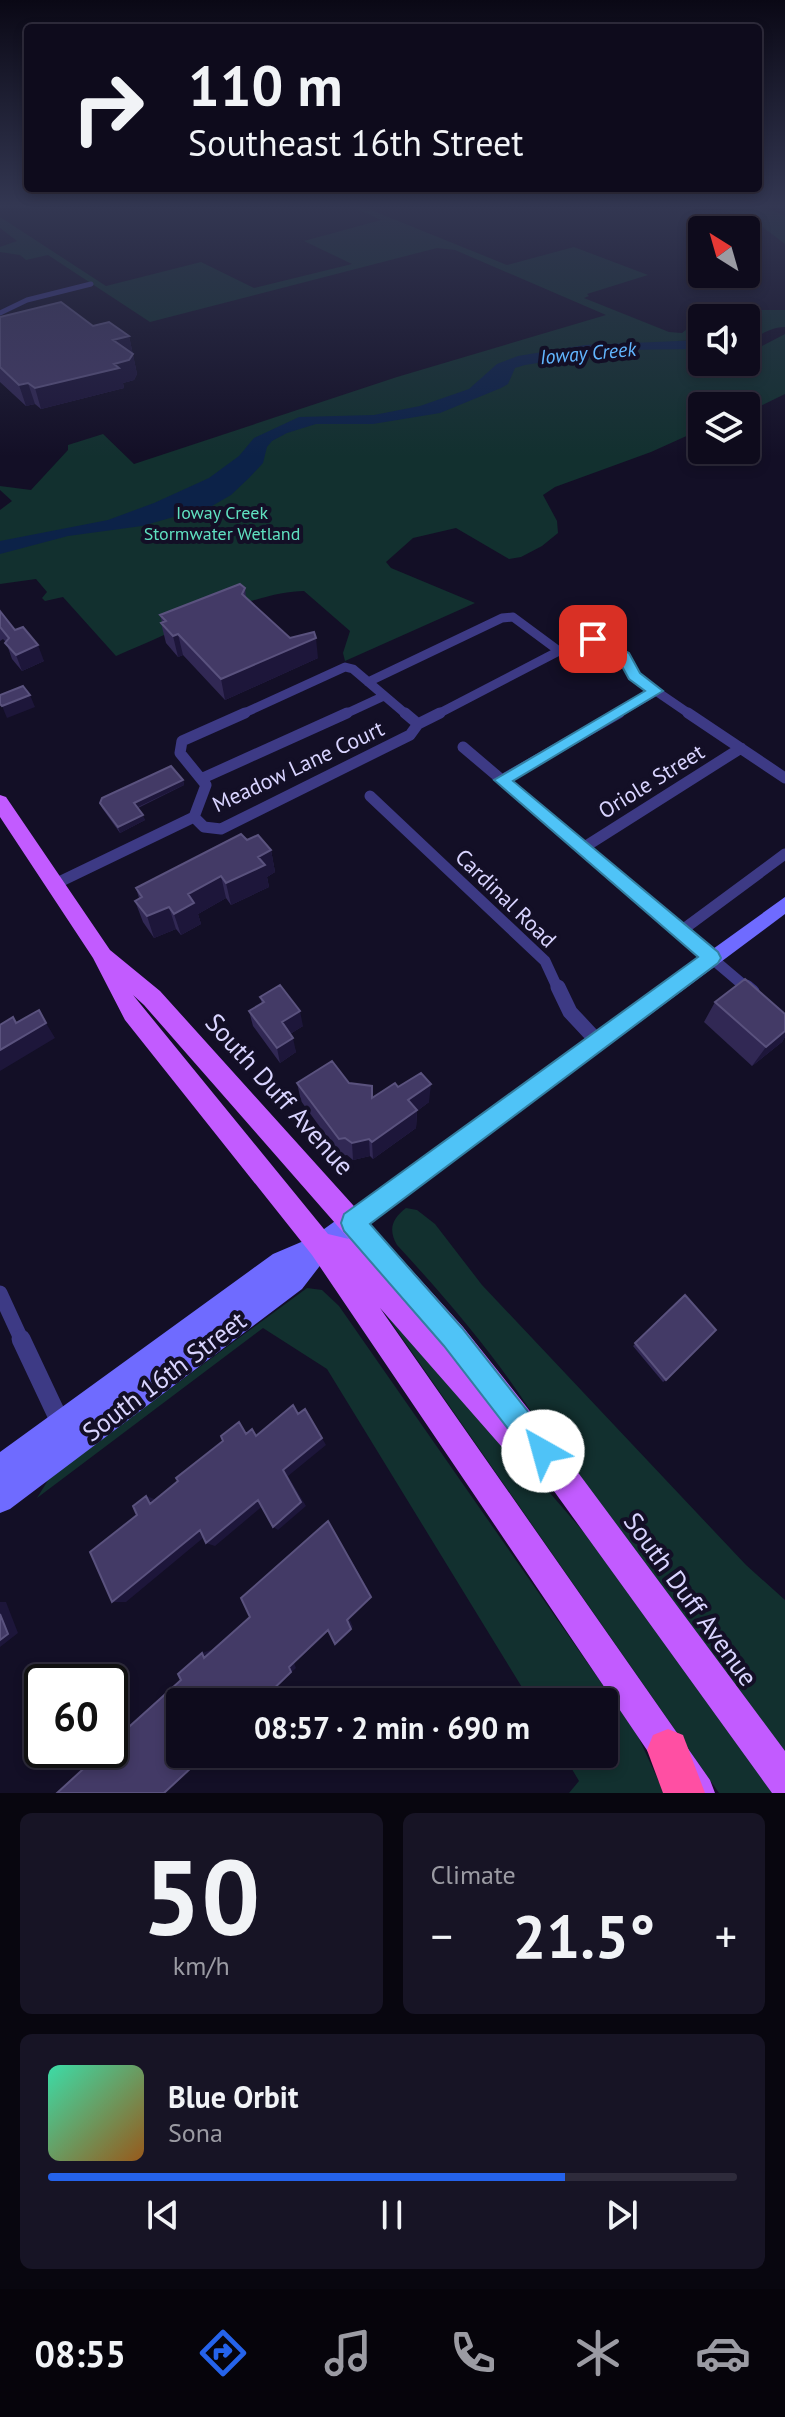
<!DOCTYPE html>
<html lang="en">
<head>
<meta charset="utf-8">
<style>
	body { margin:0; font-family:"PT Sans",sans-serif; background:#171425; color:#f1f3f6; height:100vh; display:flex; flex-direction:column; font-size:30px; white-space:nowrap }
	* { box-sizing:border-box; margin:0 }
	p { font-size:26px; color:#9b9ba3 }
	.icon { flex:none; width:44px; height:44px; fill:none; stroke:currentColor; stroke-width:2; stroke-linecap:round; stroke-linejoin:round }
	.map { position:relative; height:1793px; overflow:hidden }
	.drawer { display:flex; flex-direction:column; gap:20px; padding:20px; background:#08060f; flex:1 }
	.drawer>* { flex:none }
	.banner { position:absolute; left:24px; top:24px; width:738px; height:168px; border-radius:8px; box-shadow:0 4px 12px #0003,0 0 0 2px #2e2b3b; background:#0e0b1c; color:#f1f3f6; overflow:hidden }
	.needle { width:52px; rotate:323deg }
	.tools { position:absolute; left:688px; top:216px; display:grid; gap:16px }
	.tools a { display:grid; place-items:center; width:72px; height:72px; border-radius:8px; background:#0e0b1c; box-shadow:0 4px 12px #0003,0 0 0 2px #2e2b3b; font-size:40px }
	.speed { position:absolute; left:24px; top:1664px; display:flex; gap:16px; font-size:40px; font-weight:700; text-align:center }
	.speed>* { display:grid; place-content:center; width:104px; height:104px; border-radius:50%; background:#0e0b1c; box-shadow:0 4px 12px #0003,0 0 0 2px #2e2b3b; line-height:1 }
	.speed .limit { border:4px solid #111; border-radius:12px; background:#fff; color:#111 }
	.pin { position:absolute; display:grid; place-items:center; width:68px; height:68px; color:#fff; margin:-34px; border-radius:16px; box-shadow:0 4px 12px #0006 }
	.me { position:absolute; width:88px; margin:-44px; rotate:322deg; stroke-linejoin:round; filter:drop-shadow(0 0 6px #0008) }
	.turn { display:flex; align-items:center; gap:28px; height:168px; padding:0 32px; font-size:36px }
	.turn .icon { width:104px; height:104px; stroke-width:2.5 }
	.turn b { display:block; font-size:56px; line-height:68px }
	.big { font-size:60px; font-weight:600; line-height:1.1 }
	.drawer .tile { flex:1; display:flex; flex-direction:column; justify-content:center; gap:12px; min-width:0; padding:0 28px; border-radius:12px; background:#171425 }
	.drawer .dial { align-items:center; gap:0 }
	.dial b { font-size:104px; line-height:1 }
	.song { display:flex; align-items:center; gap:24px }
	.cover { width:96px; height:96px; border-radius:12px; background:linear-gradient(135deg,hsl(160 70% 55%),hsl(30 70% 35%)) }
	.played { height:8px; border-radius:4px; background:linear-gradient(90deg,#2563eb 75%,#2e2b3b 75%) }
	.keys { display:flex; justify-content:space-around; direction:ltr }
	.heat { display:flex; justify-content:space-between; align-items:center; font-size:44px; direction:ltr }
	.drawer .tiles { flex:1; display:grid; gap:20px; grid-template-columns:1fr 1fr }
	.tile:last-child { grid-column:span 2 }
	.trip { position:absolute; left:166px; top:1688px; width:452px; height:80px; border-radius:8px; background:#0e0b1c; box-shadow:0 4px 12px #0003,0 0 0 2px #2e2b3b; font-weight:600; line-height:80px; text-align:center }
	.tabs { display:flex; height:128px; justify-content:space-around; align-items:center; background:#06040b; color:#9b9ba3 }
	.tabs .icon { width:56px; height:56px }
	.tabs .selected { color:#2563eb }
	.tabs b { font-size:36px; color:#f1f3f6 }
	.map>svg:first-child { display:block }
	.green { fill:#12302f }
	.water { fill:#0c2248 }
	.lines { fill:none; stroke-linecap:round; stroke-linejoin:round }
	.street-far4 { stroke:#3d3a85; stroke-width:5 }
	.street-far3 { stroke:#3d3a85; stroke-width:9 }
	.street-far2 { stroke:#3d3a85; stroke-width:11 }
	.street-far1 { stroke:#3d3a85; stroke-width:15 }
	.street { stroke:#3d3a85; stroke-width:19 }
	.secondary { fill:#6f6bff; fill-rule:evenodd }
	.primary { fill:#c25bff; fill-rule:evenodd }
	.highway { fill:#ff4fa3; fill-rule:evenodd }
	.wall { fill:#312854 }
	.shaded-wall { fill:#1d163a }
	.building { fill:#433a66; stroke:#5a527e; stroke-width:2 }
	.route { fill:#4fc3f7; stroke:#337fa1; stroke-width:2 }
	.labels { text-anchor:middle; dominant-baseline:central; stroke-width:8; stroke-linejoin:round; paint-order:stroke }
	.far-park-label { font-size:18px; fill:#5fe0c0; stroke:#130f26 }
	.far-water-label { font-size:20px; font-style:italic; fill:#62b6ff; stroke:#130f26 }
	.street-label { font-size:22px; fill:#d9d4ff; stroke:#130f26 }
	.near-street-label { font-size:26px; fill:#d9d4ff; stroke:#130f26 }
</style>
</head>
<body>
<div class="map">
<svg width="785" height="1793" viewBox="0 0 785 1793">
	<rect width="100%" height="100%" fill="#130f26"/>
	<path class="green" d="M 351,206 L 369,206 L 366,208 L 507,265 L 574,247 L 648,275 L 587,294 L 589,296 L 584,298 L 669,332 L 682,333 L 693,324 L 702,322 L 702,340 L 678,341 L 702,349 L 702,362 L 746,362 L 746,348 L 762,346 L 785,334 L 785,394 L 746,413 L 746,406 L 702,406 L 702,429 L 651,452 L 555,487 L 543,495 L 557,521 L 558,533 L 542,546 L 521,557 L 509,559 L 456,528 L 413,538 L 386,562 L 391,568 L 475,603 L 345,661 L 343,653 L 350,631 L 304,591 C 254,591 165,636 116,656 L 63,597 L 45,601 L 42,598 L 47,592 L 36,579 L 0,584 L 0,510 L 12,501 L 0,490 L 0,486 L 31,490 L 68,450 L 68,445 L 103,434 L 134,464 L 397,377 L 606,315 L 455,250 L 437,248 L 150,322 L 48,255 L 26,260 L 20,255 L 0,252 L 0,247 L 17,241 L 0,228 L 0,217 L 106,286 L 201,262 L 254,288 L 352,264 L 304,241 L 381,220 Z
		M 711,206 L 763,206 L 785,216 L 785,244 L 752,219 Z
		M 749,310 L 785,310 L 785,327 C 765,328 762,337 746,339 L 746,318 L 717,318 Z
		M 406,1208 L 417,1210 L 435,1224 L 482,1285 L 746,1565 L 785,1600 L 785,1757 L 549,1440 C 505,1367 455,1308 397,1245 C 388,1229 392,1219 406,1208 Z
		M 307,1288 L 322,1290 L 339,1306 L 637,1734 L 664,1793 L 569,1793 L 579,1781 L 563,1754 L 604,1754 L 604,1702 L 531,1702 L 327,1369 L 263,1328 L 37,1498 L 50,1477 Z
		M 392,1310 L 594,1544 L 776,1793 L 719,1793 L 386,1315 Z"/>
	<path class="water" d="M 702,340 L 702,349 L 618,350 L 525,365 L 515,368 L 508,384 L 501,388 L 440,413 L 373,424 L 316,424 L 287,433 L 272,441 L 267,447 L 263,463 L 249,478 L 231,495 L 212,506 L 142,526 L 68,536 L 0,554 L 0,541 L 108,520 L 154,503 L 209,478 L 239,456 L 254,438 L 299,417 L 374,415 L 420,406 L 469,389 L 497,364 L 518,356 L 585,345 Z"/>
	<g class="lines">
		<path class="street-far4" d="M 0,313 L 27,300 L 91,284"/>
		<path class="street-far3" d="M 368,682 L 502,618 L 513,617 L 559,651
			M 240,715 L 345,667 L 353,669 L 407,715
			M 343,715 L 384,696
			M 436,715 L 559,651 L 593,639 L 624,656 L 634,676 L 691,715
			M 615,715 L 656,691"/>
		<path class="street-far2" d="M 245,713 L 182,741 L 180,753 L 206,785 L 194,817 L 204,827 L 221,829 L 410,735 L 418,724
			M 405,713 L 418,724
			M 688,713 L 785,778
			M 418,724 L 440,713
			M 463,747 L 748,989
			M 203,778 L 347,713
			M 502,780 L 619,713
			M 370,796 L 545,961 L 558,989
			M 583,848 L 741,748
			M 55,884 L 194,817
			M 681,931 L 785,854"/>
		<path class="street-far1" d="M 558,987 L 570,1012 L 598,1042
			M 746,987 L 752,992
			M 0,1293 L 22,1341"/>
		<path class="street" d="M 21,1339 L 61,1424"/>
		<path class="secondary" d="M 785,897 L 785,914 L 329,1254 L 302,1289 L 10,1509 L 0,1513 L 0,1452 L 273,1254 L 313,1237 Z"/>
		<path class="primary" d="M 0,795 L 6,797 L 110,950 L 160,991 L 463,1327 L 568,1459 L 785,1751 L 785,1793 L 772,1793 L 546,1480 L 540,1482 L 529,1478 L 380,1308 L 710,1780 L 715,1793 L 676,1793 L 312,1255 L 125,1020 L 93,958 L 0,817 ZM 133,995 L 144,1005 L 349,1239 L 328,1234 Z"/>
		<path class="highway" d="M 668,1729 L 683,1735 L 705,1793 L 663,1793 L 647,1750 L 653,1735 Z"/>
	</g>
	<path class="wall" d="M 0,317 L 93,326 L 129,336 L 137,374 L 134,380 L 123,383 L 124,388 L 41,409 L 35,404 L 26,406 L 0,382 Z
		M 245,588 L 246,598 L 290,638 L 318,658 L 225,700 L 183,655 L 178,657 L 166,643 L 161,623 L 162,622 L 160,615 Z
		M 0,611 L 15,630 L 44,661 L 22,671 L 12,659 L 6,642 L 3,639 L 0,641 Z
		M 183,780 L 184,785 L 138,808 L 145,820 L 120,833 L 102,808 L 100,803 Z
		M 247,840 L 271,850 L 275,872 L 267,877 L 269,887 L 231,905 L 226,898 L 198,914 L 201,924 L 181,935 L 176,929 L 154,938 L 143,922 L 135,901 L 139,898 L 136,888 Z
		M 260,997 L 303,1026 L 290,1034 L 296,1052 L 280,1063 L 253,1026 L 249,1011 L 262,1004 Z
		M 715,1002 L 785,1014 L 785,1037 L 782,1042 L 752,1066 L 704,1022 Z
		M 297,1083 L 349,1083 L 373,1098 L 398,1087 L 429,1102 L 417,1111 L 416,1128 L 373,1159 L 370,1156 L 353,1160 L 347,1155 L 341,1156 L 301,1101 Z
		M 685,1295 L 666,1380 L 663,1382 L 633,1346 Z"/>
	<path class="shaded-wall" d="M 129,336 L 137,374 L 134,380 L 123,383 L 124,388 L 41,409 L 35,388 L 114,364 L 113,340 Z
		M 28,383 L 35,404 L 26,406 L 19,385 Z
		M 178,634 L 183,655 L 178,657 L 173,636 Z
		M 316,638 L 318,658 L 225,700 L 221,679 Z
		M 38,645 L 44,661 L 22,671 L 16,655 Z
		M 30,695 L 35,707 L 7,718 L 2,706 Z
		M 183,780 L 184,785 L 136,808 L 134,803 Z
		M 143,815 L 145,820 L 120,833 L 118,827 Z
		M 271,850 L 275,872 L 267,877 L 269,887 L 231,905 L 226,883 L 258,857 Z
		M 221,876 L 226,898 L 198,914 L 201,924 L 181,935 L 174,914 L 188,894 Z
		M 169,907 L 176,929 L 154,938 L 147,916 Z
		M 300,1011 L 303,1026 L 285,1037 L 282,1022 Z
		M 46,1023 L 55,1038 L 0,1071 L 0,1050 Z
		M 785,1031 L 785,1037 L 782,1042 L 752,1066 L 766,1047 Z
		M 293,1038 L 296,1052 L 280,1063 L 277,1048 Z
		M 431,1084 L 429,1102 L 417,1111 L 416,1128 L 373,1159 L 372,1142 L 408,1100 Z
		M 369,1139 L 370,1156 L 353,1160 L 352,1143 Z
		M 322,1438 L 326,1445 L 288,1476 L 306,1506 L 278,1530 L 273,1527 L 283,1470 Z
		M 146,1496 L 157,1500 L 150,1504 Z
		M 258,1500 L 265,1504 L 215,1546 L 206,1543 Z
		M 328,1521 L 372,1596 L 349,1618 L 353,1627 L 351,1629 L 347,1620 Z
		M 200,1530 L 209,1533 L 126,1602 L 112,1602 Z
		M 0,1602 L 6,1602 L 18,1633 L 0,1647 Z
		M 331,1629 L 294,1663 L 296,1668 L 260,1702 L 289,1667 Z
		M 211,1650 L 214,1654 L 204,1658 L 202,1653 Z"/>
	<path class="building" d="M 61,302 L 93,326 L 109,322 L 129,336 L 113,340 L 133,354 L 129,360 L 114,364 L 119,368 L 35,388 L 28,383 L 19,385 L 0,367 L 0,317 Z
		M 240,584 L 245,588 L 242,594 L 290,638 L 314,632 L 316,638 L 221,679 L 178,634 L 173,636 L 161,623 L 166,621 L 160,615 Z
		M 0,611 L 15,630 L 23,627 L 38,645 L 16,655 L 5,643 L 9,638 L 0,627 Z
		M 23,686 L 30,695 L 2,706 L 0,704 L 0,695 Z
		M 171,766 L 183,780 L 134,803 L 143,815 L 118,827 L 100,803 L 102,798 Z
		M 241,834 L 247,840 L 258,835 L 271,850 L 258,857 L 265,865 L 226,883 L 221,876 L 188,894 L 194,903 L 174,914 L 169,907 L 147,916 L 135,901 L 142,897 L 136,888 Z
		M 745,979 L 785,1014 L 785,1031 L 766,1047 L 715,1002 Z
		M 280,985 L 300,1011 L 282,1022 L 293,1038 L 277,1048 L 249,1011 L 264,1002 L 260,997 Z
		M 39,1010 L 46,1023 L 0,1050 L 0,1025 L 13,1017 L 16,1023 Z
		M 332,1061 L 349,1083 L 372,1086 L 372,1098 L 395,1083 L 398,1087 L 421,1073 L 431,1084 L 408,1100 L 417,1110 L 372,1142 L 369,1139 L 352,1143 L 345,1138 L 339,1139 L 297,1083 Z
		M 685,1295 L 716,1330 L 666,1380 L 635,1343 Z
		M 293,1405 L 298,1414 L 305,1409 L 322,1438 L 283,1470 L 301,1502 L 273,1527 L 258,1500 L 206,1543 L 200,1530 L 112,1602 L 90,1552 L 137,1515 L 133,1506 L 146,1496 L 150,1504 L 178,1481 L 176,1478 L 223,1441 L 221,1436 L 239,1422 L 246,1434 L 252,1429 L 256,1436 Z
		M 328,1521 L 371,1597 L 347,1620 L 351,1629 L 335,1644 L 328,1630 L 289,1667 L 291,1672 L 260,1702 L 180,1702 L 180,1754 L 206,1754 L 164,1793 L 57,1793 L 104,1750 L 110,1750 L 110,1744 L 181,1680 L 178,1674 L 202,1653 L 204,1658 L 250,1617 L 241,1598 Z
		M 0,1614 L 8,1634 L 0,1640 Z"/>
	<linearGradient id="sky" x2="0" y2="1"><stop stop-color="#0a0815"/><stop offset="0.45" stop-color="#333752"/><stop offset="1" stop-color="#333752" stop-opacity="0"/></linearGradient>
	<rect width="785" height="457" fill="url(#sky)"/>
	<path class="route" d="M 593,635 L 629,653 L 640,673 L 663,691 L 513,781 L 718,952 L 721,958 L 718,963 L 370,1224 L 462,1328 L 552,1442 L 556,1451 L 552,1461 L 543,1465 L 533,1461 L 444,1346 L 344,1231 L 341,1223 L 344,1214 L 698,957 L 494,780 L 645,691 L 629,679 L 618,659 L 588,642 L 586,639 Z"/>
	<g class="labels">
		<g class="far-park-label">
			<text x="222" y="512">Ioway Creek<tspan x="222" dy="21">Stormwater Wetland</tspan></text>
		</g>
		<g class="far-water-label">
			<text transform="translate(588 353) rotate(-5)">Ioway Creek</text>
		</g>
		<g class="street-label">
			<text transform="translate(298 766) rotate(-25)">Meadow Lane Court</text>
			<text transform="translate(651 781) rotate(-32)">Oriole Street</text>
			<text transform="translate(506 898) rotate(44)">Cardinal Road</text>
		</g>
		<g class="near-street-label">
			<text transform="translate(280 1094) rotate(48)">South Duff Avenue</text>
			<text transform="translate(164 1376) rotate(-37)">South 16th Street</text>
			<text transform="translate(691 1599) rotate(54)">South Duff Avenue</text>
		</g>
	</g>
</svg>
<div class="tools">
<a><svg class="needle" viewBox="-14 -14 28 28"><path d="M0-13l5 13h-10z" fill="#e53935"/><path d="M0 13l5-13h-10z" fill="#9b9ba3"/></svg></a>
<a><svg class="icon" aria-label="sound" viewBox="0 0 24 24"><path d="M4 9h4l5-4v14l-5-4H4zM17 9q2 3 0 6"/></svg></a>
<a><svg class="icon" aria-label="layers" viewBox="0 0 24 24"><path d="M12 4l9 5-9 5-9-5zM3 14l9 5 9-5"/></svg></a>
</div>
<div class="speed"><div class="limit">60</div></div>
<div class="pin" style="left:593px;top:639px;background:#d93025"><svg class="icon" aria-label="arrive" viewBox="0 0 24 24"><path d="M6 21V4h12l-3 4 3 4H6"/></svg></div>
<svg class="me" style="left:543px;top:1451px" viewBox="-20 -20 40 40"><circle r="19" fill="#fff"/><path d="M0-13L10 11 0 6-10 11z" fill="#4fc3f7"/></svg>
<div class="trip">08:57 · 2 min · 690 m</div>
<div class="banner">
<div class="turn"><svg class="icon" aria-label="right" viewBox="0 0 24 24"><path d="M7 20v-9h11M14 6l5 5-5 5"/></svg><div><b>110 m</b>Southeast 16th Street</div></div>
</div>
</div>
<section class="drawer">
<div class="tiles">
<div class="tile dial"><b>50</b><p>km/h</p></div>
<div class="tile"><p>Climate</p>
<div class="heat"><a>−</a><b class="big">21.5°</b><a>+</a></div>
</div>
<div class="tile">
<div class="song"><i class="cover"></i><div><b>Blue Orbit</b><p>Sona</p></div></div>
<div class="played"></div>
<div class="keys"><svg class="icon" aria-label="previous" viewBox="0 0 24 24"><path d="M18 5L8 12l10 7zM5 5v14"/></svg><svg class="icon" aria-label="pause" viewBox="0 0 24 24"><path d="M8 5v14M16 5v14"/></svg><svg class="icon" aria-label="next" viewBox="0 0 24 24"><path d="M6 5l10 7-10 7zM19 5v14"/></svg></div>
</div>
</div>
</section>
<nav class="tabs">
<b>08:55</b>
<svg class="icon selected" aria-label="directions" viewBox="0 0 24 24"><path d="M12 3l9 9-9 9-9-9zM9 14v-3h6M13 9l2 2-2 2"/></svg>
<svg class="icon" aria-label="music" viewBox="0 0 24 24"><path d="M9 18V5l10-2v13"/><circle cx="6" cy="18" r="3"/><circle cx="16" cy="16" r="3"/></svg>
<svg class="icon" aria-label="phone" viewBox="0 0 24 24"><path d="M5 4h4l2 5-3 2q2 4 5 5l2-3 5 2v4C11 20 4 13 5 4z"/></svg>
<svg class="icon" aria-label="climate" viewBox="0 0 24 24"><path d="M12 3v18M4 7l16 10M4 17L20 7"/></svg>
<svg class="icon" aria-label="car" viewBox="0 0 24 24"><path d="M5 17H2v-5l4-1 3-4h7l3 4 3 1v5h-3M9 17h6M6 11h13"/><circle cx="7" cy="17" r="2"/><circle cx="17" cy="17" r="2"/></svg>
</nav>
</body>
</html>
